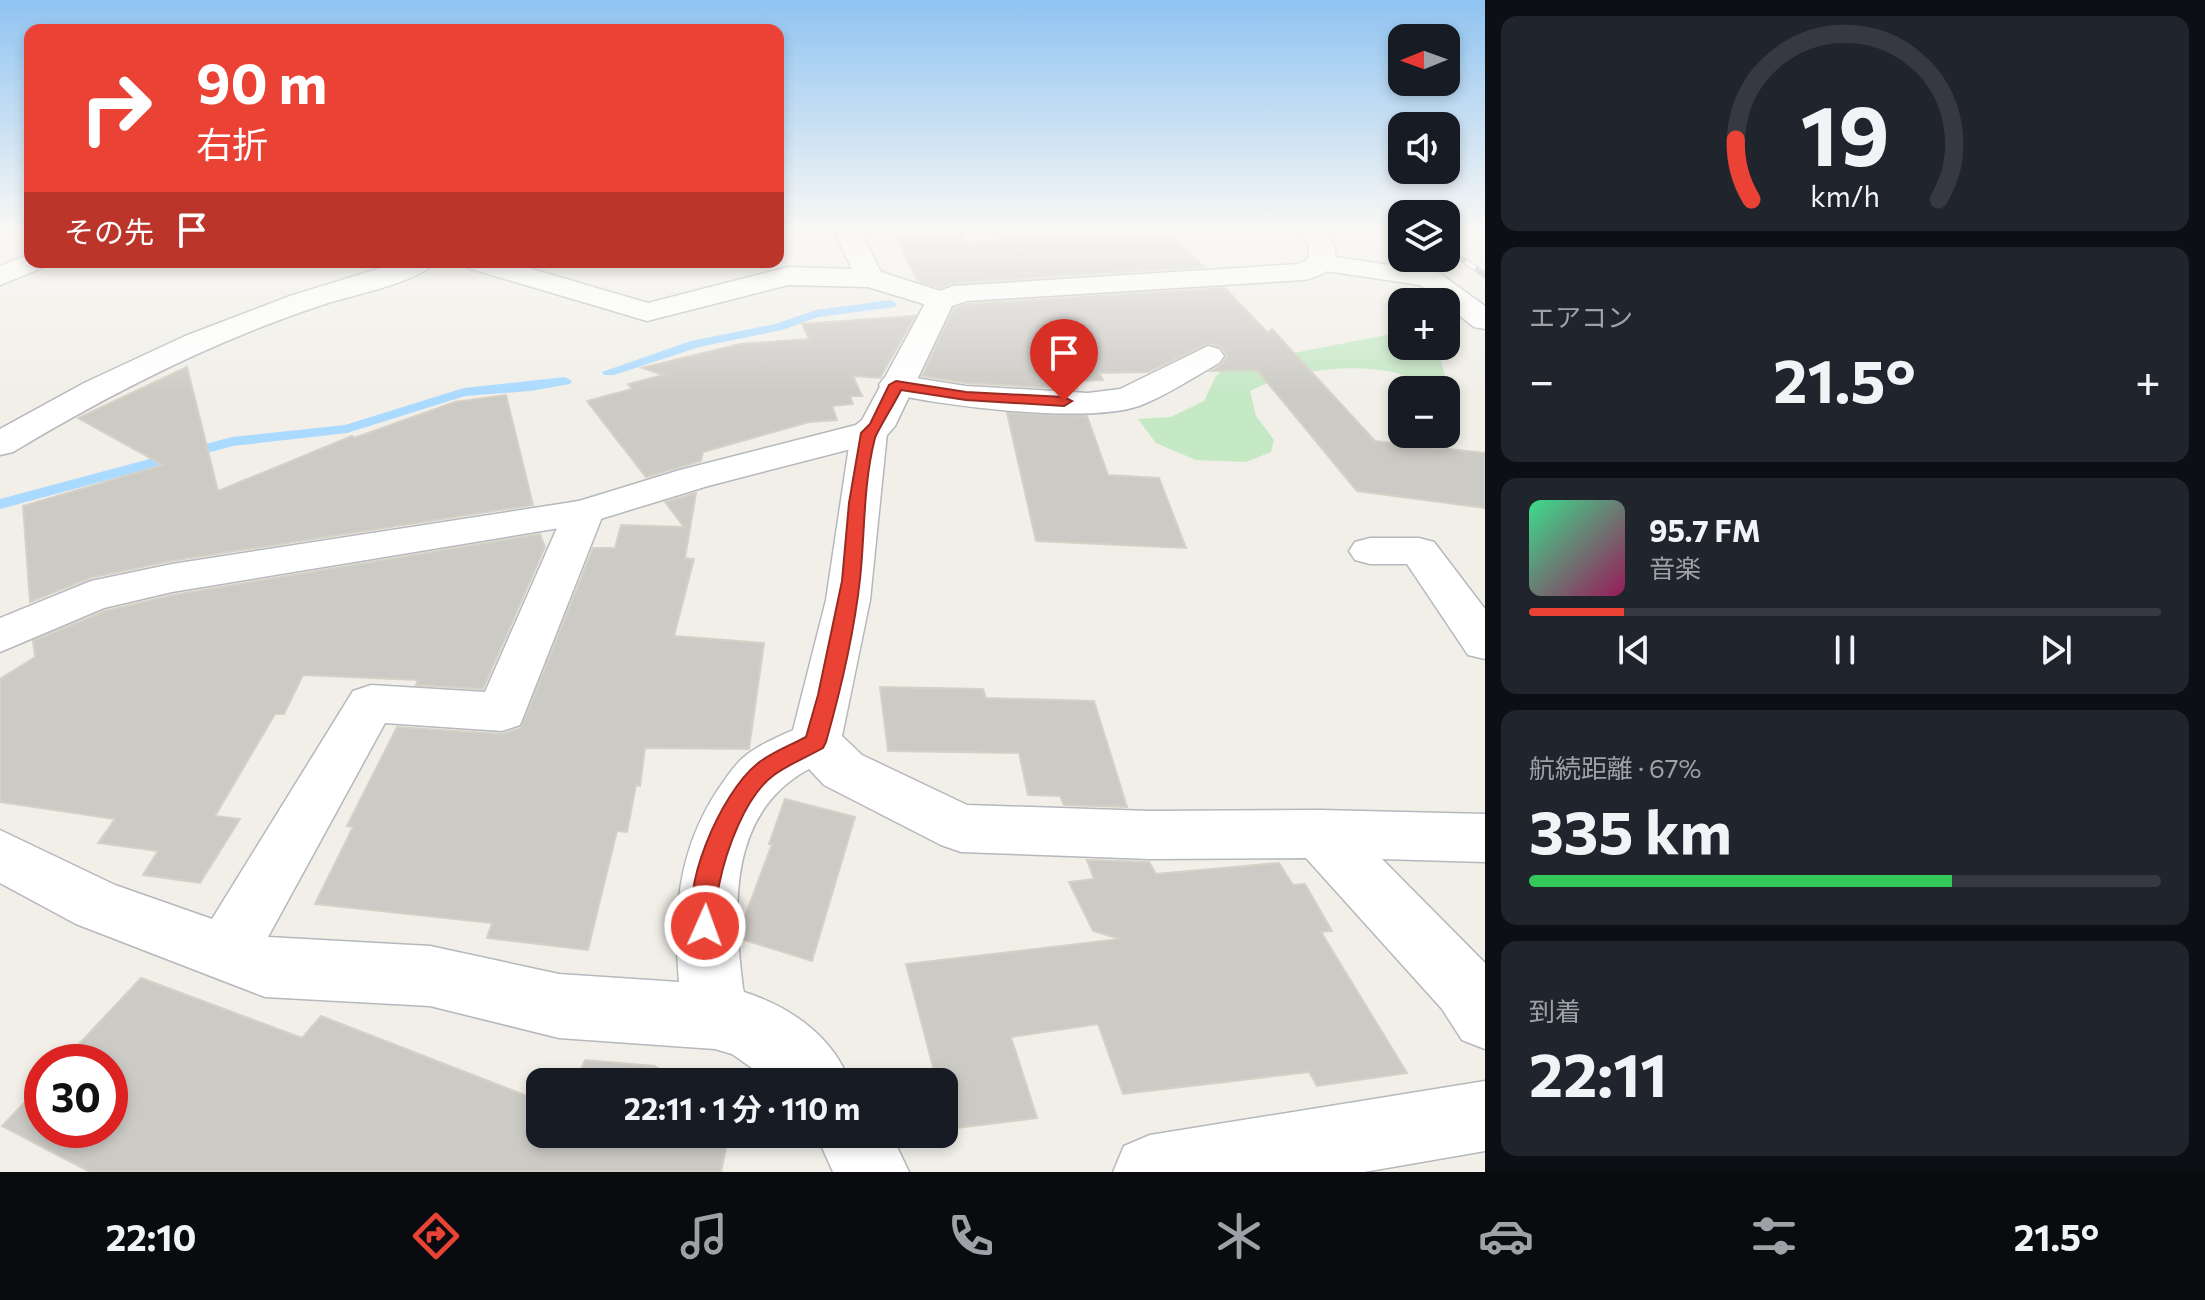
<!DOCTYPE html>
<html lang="ja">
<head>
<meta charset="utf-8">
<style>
	body { margin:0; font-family:Commissioner,"Noto Sans JP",sans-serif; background:#20242c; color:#f1f3f6; height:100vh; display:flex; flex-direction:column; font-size:30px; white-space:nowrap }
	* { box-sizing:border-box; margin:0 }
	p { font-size:26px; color:#9ea1a6 }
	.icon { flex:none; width:44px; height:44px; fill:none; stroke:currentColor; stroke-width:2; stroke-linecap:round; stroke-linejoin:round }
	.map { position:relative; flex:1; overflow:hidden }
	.details { display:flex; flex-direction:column; gap:16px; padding:16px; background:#0d0f14; width:720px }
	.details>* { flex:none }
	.top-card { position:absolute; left:24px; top:24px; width:760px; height:244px; border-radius:16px; box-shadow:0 4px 12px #0003; background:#ea4335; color:#fff; overflow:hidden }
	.needle { width:52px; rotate:269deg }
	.controls { position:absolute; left:1388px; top:24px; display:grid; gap:16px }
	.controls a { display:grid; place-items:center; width:72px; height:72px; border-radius:16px; background:#171b24; box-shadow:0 4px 12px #0003; font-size:40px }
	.speed { position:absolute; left:24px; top:1044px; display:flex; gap:16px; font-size:40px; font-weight:700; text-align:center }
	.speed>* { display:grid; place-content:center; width:104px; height:104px; border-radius:50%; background:#171b24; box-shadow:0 4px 12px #0003; line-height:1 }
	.speed .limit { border:12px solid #d22; background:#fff; color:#111 }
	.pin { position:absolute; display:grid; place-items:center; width:68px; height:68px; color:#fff; margin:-82px -34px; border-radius:50% 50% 50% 0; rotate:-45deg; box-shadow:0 0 8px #0007 }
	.pin .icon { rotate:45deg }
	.me { position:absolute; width:88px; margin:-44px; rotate:2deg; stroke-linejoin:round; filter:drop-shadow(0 0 6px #0008) }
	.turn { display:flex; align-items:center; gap:28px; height:168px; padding:0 40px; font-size:36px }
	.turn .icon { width:104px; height:104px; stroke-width:2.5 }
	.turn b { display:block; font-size:56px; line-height:68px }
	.then { display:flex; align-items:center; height:76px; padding:0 40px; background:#0003; gap:16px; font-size:30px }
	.big { font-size:60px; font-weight:700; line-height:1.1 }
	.details .widget { flex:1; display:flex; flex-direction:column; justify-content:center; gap:12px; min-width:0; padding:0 28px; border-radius:16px; background:#20242c }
	.details .dial { align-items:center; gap:0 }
	.dial svg { height:208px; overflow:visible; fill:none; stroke:#363941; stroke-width:7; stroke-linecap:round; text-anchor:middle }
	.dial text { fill:#f1f3f6; stroke:none }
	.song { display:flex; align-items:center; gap:24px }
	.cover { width:96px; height:96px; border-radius:12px; background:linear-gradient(135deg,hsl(150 70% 55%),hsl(330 70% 35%)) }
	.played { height:8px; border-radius:4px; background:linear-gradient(90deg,#ea4335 15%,#363941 15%) }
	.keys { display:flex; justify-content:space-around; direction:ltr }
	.heat { display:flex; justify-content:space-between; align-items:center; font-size:44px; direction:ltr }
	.charge { height:12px; border-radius:6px; background:linear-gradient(90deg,#34c759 67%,#363941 0) }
	.trip { position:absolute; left:526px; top:1068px; width:432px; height:80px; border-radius:16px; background:#171b24; box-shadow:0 4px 12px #0003; font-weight:700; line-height:80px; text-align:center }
	.menu { display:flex; height:128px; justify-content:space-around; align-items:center; background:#090b0e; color:#9ea1a6 }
	.menu .icon { width:56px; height:56px }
	.menu .current { color:#ea4335 }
	.menu b { font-size:36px; color:#f1f3f6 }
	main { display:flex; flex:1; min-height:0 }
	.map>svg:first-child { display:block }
	.green { fill:#c5e8c5 }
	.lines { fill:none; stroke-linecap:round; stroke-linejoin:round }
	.stream { fill:#aadaff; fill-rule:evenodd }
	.building { fill:#cccac5; stroke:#d6d1c6; stroke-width:2 }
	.minor-casing { stroke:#b5b8bc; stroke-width:3 }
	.tertiary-casing { stroke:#b5b8bc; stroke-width:3 }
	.minor { fill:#fff; fill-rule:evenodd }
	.tertiary { fill:#fff; fill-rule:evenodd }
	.rail-casing { stroke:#b6b7b8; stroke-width:6 }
	.rail { stroke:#fff; stroke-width:4; stroke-dasharray:12; stroke-linecap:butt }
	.route { fill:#ea4335; stroke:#982c22; stroke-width:2 }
</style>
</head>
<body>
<main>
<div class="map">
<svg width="1485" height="1172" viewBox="0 0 1485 1172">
	<rect width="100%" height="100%" fill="#f1efe8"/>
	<path class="green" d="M 1402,332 L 1402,346 L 1432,346 L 1439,353 L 1451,398 L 1446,395 L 1446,390 C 1426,390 1412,376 1393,372 C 1348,363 1290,370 1250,391 L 1256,416 L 1274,440 L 1271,452 L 1246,462 L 1196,460 L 1156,443 L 1138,419 L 1171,417 L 1204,401 L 1216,376 L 1234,359 L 1294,353 Z"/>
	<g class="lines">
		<path class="stream" d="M 891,300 L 897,304 L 895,307 L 818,317 L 782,330 L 699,347 L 614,375 L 604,375 L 602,372 L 691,341 L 775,324 L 816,310 Z
			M 565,377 L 572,381 L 570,384 L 530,391 L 465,396 L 347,433 L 233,446 L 0,509 L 0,499 L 232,437 L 345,425 L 464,388 Z"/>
	</g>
	<path class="building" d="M 893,231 L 959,231 L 966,243 L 1082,231 L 1168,231 L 1204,267 L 954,283 L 940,288 L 918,281 Z
		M 1225,288 L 1268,333 L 1272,329 L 1375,441 L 1485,453 L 1485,508 L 1357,491 L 1257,370 L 1211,371 L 1221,365 L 1227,356 L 1221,347 L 1209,343 L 1148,372 L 1099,373 L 1103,380 L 1074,381 L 1077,389 L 966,383 L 922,376 L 954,308 L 968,304 Z
		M 915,316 L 880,378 L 853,376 L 862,396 L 850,396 L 853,404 L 832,406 L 837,420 L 809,422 L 703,452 L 701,461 L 646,477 L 587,401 L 632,389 L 628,384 L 663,375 L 642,368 L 740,344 L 809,339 L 802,324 Z
		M 187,367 L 218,491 L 352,436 L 354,438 L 455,402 L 506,395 L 533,505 L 171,561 L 90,578 L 30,602 L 23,506 L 163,465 L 78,418 Z
		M 1007,413 L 1087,416 L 1108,475 L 1159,478 L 1186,548 L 1036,541 Z
		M 696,493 L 685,558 L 694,559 L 674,636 L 764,643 L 749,749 L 645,748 L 640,786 L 636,785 L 627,832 L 617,831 L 588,950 L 487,938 L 492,923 L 315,904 L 353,827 L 347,826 L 397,727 L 502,734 L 521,728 L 593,548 L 615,548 L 621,525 L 684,527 L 665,502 Z
		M 540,534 L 545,547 L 483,689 L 416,685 L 418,680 L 303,675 L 284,714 L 275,714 L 215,816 L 240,819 L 200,883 L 143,875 L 158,851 L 98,843 L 115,819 L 0,802 L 0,679 L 35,657 L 33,641 L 105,611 L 173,595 Z
		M 880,687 L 983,689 L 986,698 L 1094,701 L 1127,807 L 1064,805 L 1060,796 L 1028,795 L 1019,753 L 888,751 Z
		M 785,799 L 855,817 L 812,961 L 741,939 L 741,927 L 772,844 L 769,844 Z
		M 1087,860 L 1149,862 L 1156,874 L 1279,863 L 1293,885 L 1305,884 L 1332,931 L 1321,932 L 1407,1073 L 1317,1086 L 1309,1072 L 1123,1094 L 1098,1024 L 1011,1037 L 1037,1118 L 949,1129 L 944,1109 L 944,1082 L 937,1082 L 906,964 L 1120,939 L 1093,931 L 1069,882 L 1094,879 Z
		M 141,978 L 302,1038 L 321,1016 L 540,1101 L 540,1134 L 729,1134 L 721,1172 L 90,1172 L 2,1126 L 42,1084 L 42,1130 L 110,1130 L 110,1062 L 62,1062 Z
		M 585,1060 L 654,1066 L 686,1082 L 576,1082 Z"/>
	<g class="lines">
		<defs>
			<path id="minor" d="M 834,231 L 860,231 L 881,272 L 950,294 L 955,300 L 950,306 L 940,309 L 868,287 L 788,285 L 647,321 L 468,268 L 464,262 L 508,262 L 648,303 L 788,267 L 852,269 Z
				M 30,254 L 30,262 L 46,262 L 42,268 L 0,285 L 0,266 Z
				M 1322,255 L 1438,272 L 1485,306 L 1485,329 L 1474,327 L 1446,305 L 1446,302 L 1420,285 L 1312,269 L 1308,263 L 1312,257 Z
				M 400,262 L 435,262 C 421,282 348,296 322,305 C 213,341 111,393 13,452 L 0,455 L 0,429 L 84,383 L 185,336 L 290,296 Z
				M 1208,346 L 1219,349 L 1224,356 L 1219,363 C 1194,377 1166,396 1139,406 C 1086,424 940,406 884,392 L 879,385 L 884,378 L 896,375 L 966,386 L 1088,393 L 1120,389 Z
				M 869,422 L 882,425 L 887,433 L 870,600 L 842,736 L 862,755 L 967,805 L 1150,811 L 1320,810 L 1485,814 L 1485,862 L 1382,859 L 1485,963 L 1485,1049 L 1462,1040 L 1442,1009 L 1306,858 L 1150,859 L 961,852 L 941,845 L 824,785 L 809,769 C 727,813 733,909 743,988 L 744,992 C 791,1007 832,1036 850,1082 L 772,1082 L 732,1054 L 715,1049 L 559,1038 L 430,1006 L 265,997 L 76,924 L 0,883 L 0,830 L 115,885 L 212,919 L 353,691 L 371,685 L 485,692 L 564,512 L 570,503 L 584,500 L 598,503 L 604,512 L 520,725 L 502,731 L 385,723 L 268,937 L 430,946 L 559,974 L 679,982 C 673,913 678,851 717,791 C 725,780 733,766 744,757 C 758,745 776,738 793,730 L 826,600 L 851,433 L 856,425 Z
				M 1370,538 L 1419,538 L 1434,542 L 1485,609 L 1485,659 L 1468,655 L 1407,564 L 1370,564 L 1355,560 L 1349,551 L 1355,542 Z
				M 1485,1081 L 1485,1151 L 1364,1172 L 1113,1172 L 1124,1146 L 1150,1135 Z
				M 816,1134 L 891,1134 L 909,1172 L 833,1172 Z"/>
			<path id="tertiary" d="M 1299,231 L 1325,231 C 1346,259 1335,273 1304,280 L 967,301 L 952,306 L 895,426 L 882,441 L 708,486 L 584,524 L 172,592 L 104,608 L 0,652 L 0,618 L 91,581 L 172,564 L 579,501 L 680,470 L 856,425 L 862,420 L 930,294 L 954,286 L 1298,264 L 1308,259 L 1309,245 Z"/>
		</defs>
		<use href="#minor" class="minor-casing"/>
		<use href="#tertiary" class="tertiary-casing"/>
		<use href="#minor" class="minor"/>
		<use href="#tertiary" class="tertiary"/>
		<defs>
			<path id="rail" d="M 1446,248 L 1485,275"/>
		</defs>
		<use href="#rail" class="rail-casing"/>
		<use href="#rail" class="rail"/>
	</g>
	<linearGradient id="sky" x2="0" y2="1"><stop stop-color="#8fc3f1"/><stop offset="0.58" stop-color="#f9f8f5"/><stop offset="1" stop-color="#f9f8f5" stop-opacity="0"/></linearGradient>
	<rect width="1485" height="395" fill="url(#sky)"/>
	<path class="route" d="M 896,381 L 966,392 L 1064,397 L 1072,401 L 1064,406 L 966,400 L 901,390 C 896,401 877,431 875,438 C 863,484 865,533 860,579 C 854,634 841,689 826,742 L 823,748 C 807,757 789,764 774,775 C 745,796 726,851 719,885 C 716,901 721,919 714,934 L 705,937 L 696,934 C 677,891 722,792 757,764 C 770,753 791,745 806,737 L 818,695 L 842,581 L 849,503 L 861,433 L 870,424 L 889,385 Z"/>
</svg>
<div class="controls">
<a><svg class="needle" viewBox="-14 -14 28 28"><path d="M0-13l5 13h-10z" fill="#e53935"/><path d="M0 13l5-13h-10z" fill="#9ea1a6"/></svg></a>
<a><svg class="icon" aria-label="sound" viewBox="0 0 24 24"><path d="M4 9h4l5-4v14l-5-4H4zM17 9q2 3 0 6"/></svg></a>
<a><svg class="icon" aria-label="layers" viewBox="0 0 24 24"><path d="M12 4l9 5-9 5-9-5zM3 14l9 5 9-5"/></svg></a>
<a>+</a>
<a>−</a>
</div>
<div class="speed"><div class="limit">30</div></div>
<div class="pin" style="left:1064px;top:401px;background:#d93025"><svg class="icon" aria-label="arrive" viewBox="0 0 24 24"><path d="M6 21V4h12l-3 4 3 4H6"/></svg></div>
<svg class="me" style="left:705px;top:926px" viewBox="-20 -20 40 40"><circle r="17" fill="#ea4335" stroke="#fff" stroke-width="3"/><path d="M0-11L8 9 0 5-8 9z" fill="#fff"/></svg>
<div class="trip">22:11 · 1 分 · 110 m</div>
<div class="top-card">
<div class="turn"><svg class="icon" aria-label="right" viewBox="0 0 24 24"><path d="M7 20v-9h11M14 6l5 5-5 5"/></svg><div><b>90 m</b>右折</div></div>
<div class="then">その先<svg class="icon" aria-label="arrive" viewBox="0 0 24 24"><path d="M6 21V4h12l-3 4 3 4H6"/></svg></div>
</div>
</div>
<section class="details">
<div class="widget dial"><svg viewBox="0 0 100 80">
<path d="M14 69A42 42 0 1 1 86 69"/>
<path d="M14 69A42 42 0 0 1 8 46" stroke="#ea4335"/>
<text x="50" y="56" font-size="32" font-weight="700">19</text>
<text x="50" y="72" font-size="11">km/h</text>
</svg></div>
<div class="widget"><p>エアコン</p>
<div class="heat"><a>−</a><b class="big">21.5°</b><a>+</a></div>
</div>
<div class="widget">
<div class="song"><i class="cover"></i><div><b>95.7 FM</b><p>音楽</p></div></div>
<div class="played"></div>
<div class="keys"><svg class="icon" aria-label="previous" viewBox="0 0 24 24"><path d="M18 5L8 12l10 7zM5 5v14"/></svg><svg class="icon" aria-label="pause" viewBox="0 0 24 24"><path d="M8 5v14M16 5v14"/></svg><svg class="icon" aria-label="next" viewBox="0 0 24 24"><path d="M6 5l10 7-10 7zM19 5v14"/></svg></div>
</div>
<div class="widget"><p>航続距離 · 67%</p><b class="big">335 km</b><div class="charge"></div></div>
<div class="widget"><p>到着</p><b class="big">22:11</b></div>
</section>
</main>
<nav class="menu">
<b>22:10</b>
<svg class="icon current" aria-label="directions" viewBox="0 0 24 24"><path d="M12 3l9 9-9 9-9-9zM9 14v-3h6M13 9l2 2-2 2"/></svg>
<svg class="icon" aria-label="music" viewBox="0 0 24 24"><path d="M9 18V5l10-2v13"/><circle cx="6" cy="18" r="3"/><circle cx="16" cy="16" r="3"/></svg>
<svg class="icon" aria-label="phone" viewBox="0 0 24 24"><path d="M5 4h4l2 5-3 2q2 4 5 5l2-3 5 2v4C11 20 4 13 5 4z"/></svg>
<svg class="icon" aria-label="climate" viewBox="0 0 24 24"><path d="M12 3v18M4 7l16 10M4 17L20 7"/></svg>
<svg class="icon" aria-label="car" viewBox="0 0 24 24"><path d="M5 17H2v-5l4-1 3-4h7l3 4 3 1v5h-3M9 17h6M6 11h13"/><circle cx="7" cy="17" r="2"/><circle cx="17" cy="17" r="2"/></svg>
<svg class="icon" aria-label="filters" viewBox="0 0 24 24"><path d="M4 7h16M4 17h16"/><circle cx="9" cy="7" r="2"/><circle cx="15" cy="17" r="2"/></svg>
<b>21.5°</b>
</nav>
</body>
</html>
